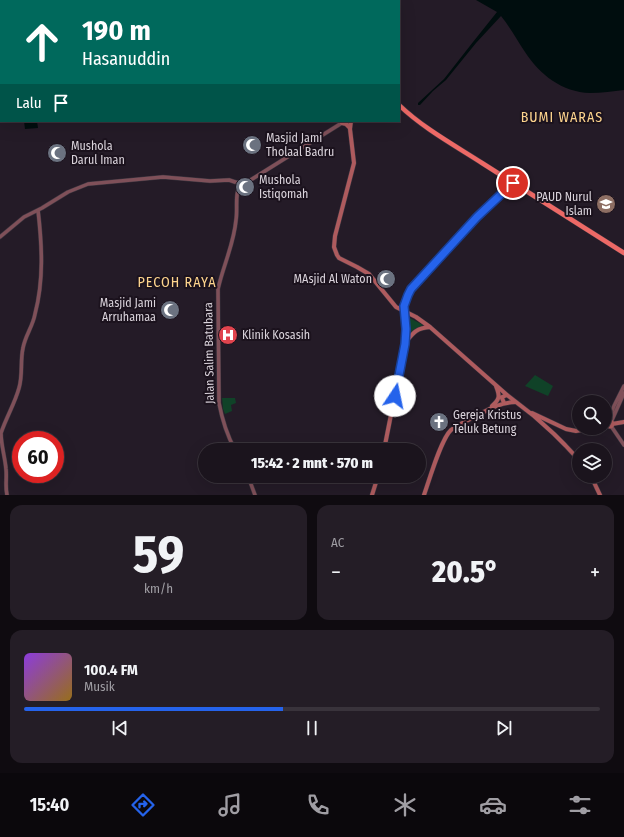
<!DOCTYPE html>
<html lang="id">
<head>
<meta charset="utf-8">
<style>
	body { margin:0; font-family:"Fira Sans Condensed",sans-serif; background:#241d26; color:#f1f3f6; height:100vh; display:flex; flex-direction:column; font-size:15px; white-space:nowrap }
	* { box-sizing:border-box; margin:0 }
	p { font-size:13px; color:#a09ea4 }
	.icon { flex:none; width:22px; height:22px; fill:none; stroke:currentColor; stroke-width:2; stroke-linecap:round; stroke-linejoin:round }
	.map { position:relative; height:495px; overflow:hidden }
	.panel { display:flex; flex-direction:column; gap:10px; padding:10px; background:#0f0b10; flex:1 }
	.panel>* { flex:none }
	.banner { position:absolute; left:0px; top:0px; width:400px; height:122px; box-shadow:0 4px 16px #0002,0 0 0 1px #39333b; background:#00695c; color:#fff; overflow:hidden }
	.buttons { position:absolute; left:572px; top:395px; display:grid; gap:8px }
	.buttons a { display:grid; place-items:center; width:40px; height:40px; border-radius:50%; background:#1b141d; box-shadow:0 4px 16px #0002,0 0 0 1px #39333b; font-size:20px }
	.speed { position:absolute; left:12px; top:431px; display:flex; gap:8px; font-size:20px; font-weight:700; text-align:center }
	.speed>* { display:grid; place-content:center; width:52px; height:52px; border-radius:50%; background:#1b141d; box-shadow:0 4px 16px #0002,0 0 0 1px #39333b; line-height:1 }
	.speed .limit { border:6px solid #d22; background:#fff; color:#111 }
	.pin { position:absolute; display:grid; place-items:center; width:34px; height:34px; color:#fff; margin:-17px; border:2px solid #fff; border-radius:50%; box-shadow:0 1px 4px #0007 }
	.me { position:absolute; width:44px; margin:-22px; rotate:11deg; stroke-linejoin:round; filter:drop-shadow(0 0 3px #0008) }
	.turn { display:flex; align-items:center; gap:14px; height:84px; padding:0 16px; font-size:18px }
	.turn .icon { width:52px; height:52px; stroke-width:2.5 }
	.turn b { display:block; font-size:28px; line-height:34px }
	.then { display:flex; align-items:center; height:38px; padding:0 16px; background:#0003; gap:8px; font-size:15px }
	.big { font-size:30px; font-weight:800; line-height:1.1 }
	.panel .card { flex:1; display:flex; flex-direction:column; justify-content:center; gap:6px; min-width:0; padding:0 14px; border-radius:12px; background:#241d26 }
	.panel .dial { align-items:center; gap:0 }
	.dial b { font-size:52px; line-height:1 }
	.song { display:flex; align-items:center; gap:12px }
	.cover { width:48px; height:48px; border-radius:6px; background:linear-gradient(135deg,hsl(270 70% 55%),hsl(40 70% 35%)) }
	.played { height:4px; border-radius:2px; background:linear-gradient(90deg,#2563eb 45%,#39333b 45%) }
	.keys { display:flex; justify-content:space-around; direction:ltr }
	.heat { display:flex; justify-content:space-between; align-items:center; font-size:22px; direction:ltr }
	.panel .tiles { flex:1; display:grid; gap:10px; grid-template-columns:1fr 1fr }
	.card:last-child { grid-column:span 2 }
	.trip { position:absolute; left:198px; top:443px; width:228px; height:40px; border-radius:20px; background:#1b141d; box-shadow:0 4px 16px #0002,0 0 0 1px #39333b; font-weight:800; line-height:40px; text-align:center }
	.tab-bar { display:flex; height:64px; justify-content:space-around; align-items:center; background:#0b080c; color:#a09ea4 }
	.tab-bar .icon { width:28px; height:28px }
	.tab-bar .on { color:#2563eb }
	.tab-bar b { font-size:18px; color:#f1f3f6 }
	.map>svg:first-child { display:block }
	.green { fill:#104228 }
	.water { fill:#000d0e }
	.lines { fill:none; stroke-linecap:round; stroke-linejoin:round }
	.river { stroke:#000d0e; stroke-width:5.5 }
	.secondary-casing { stroke:#3e3741; stroke-width:4.5 }
	.primary-casing { stroke:#3e3741; stroke-width:5 }
	.highway-casing { stroke:#3e3741; stroke-width:5.5 }
	.secondary { stroke:#7f5059; stroke-width:3.5 }
	.primary { stroke:#ae5b5e; stroke-width:4 }
	.highway { stroke:#ed6966; stroke-width:4.5 }
	.route-casing { stroke:#184099; stroke-width:10 }
	.route { stroke:#2563eb; stroke-width:7 }
	.labels { text-anchor:middle; dominant-baseline:central; stroke-width:4; stroke-linejoin:round; paint-order:stroke }
	.poi-label { font-size:12px; fill:#dad3db; stroke:#1b121d; text-anchor:start }
	.street-label { font-size:12px; fill:#dad3db; stroke:#1b121d }
	.quarter-label { font-size:14px; letter-spacing:1px; fill:#fdd48d; stroke:#1b121d }
</style>
</head>
<body>
<div class="map">
<svg width="624" height="495" viewBox="0 0 624 495">
	<rect width="100%" height="100%" fill="#241b27"/>
	<path class="green" d="M 408,317 L 423,325 L 413,330 L 407,338 Z
		M 535,375 L 553,386 L 548,396 L 525,386 Z
		M 235,398 L 236,403 L 231,405 L 232,411 L 225,414 L 223,409 L 222,398 Z"/>
	<path class="water" d="M 476,0 L 624,0 L 624,90 C 613,91 602,93 590,93 C 562,92 540,75 525,52 C 517,40 510,27 501,16 L 476,43 L 446,80 L 433,91 L 420,105 L 418,105 L 418,103 L 444,79 L 473,42 L 497,12 Z
		M 24,121 L 37,121 L 38,128 L 25,129 Z"/>
	<g class="lines">
		<path class="river" d="M 0,18 L 1,21"/>
		<defs>
			<path id="secondary" d="M 241,184 L 249,181 L 345,121
				M 0,237 L 24,217 L 42,208 L 68,192 L 88,184 L 163,177 L 210,181 L 229,180 L 241,184
				M 404,311 L 406,301 L 411,289 L 477,217 L 513,183
				M 612,420 L 624,393
				M 608,422 L 614,406 L 624,386
				M 611,426 L 624,445
				M 235,450 C 227,435 222,419 219,403 L 218,289 C 223,266 234,244 236,220 C 238,209 234,193 241,184
				M 248,476 L 255,495
				M 7,495 C 5,486 7,478 6,469 C 5,457 1,445 1,433 C 6,418 15,403 19,388 C 23,375 20,361 23,348 C 25,336 33,326 35,314 C 44,280 42,245 38,210"/>
			<path id="primary" d="M 351,121 L 350,129 L 354,163 L 335,236 L 334,247 L 337,255 L 339,258 L 357,267 L 369,274 L 396,307 L 416,317 L 430,327 L 507,395 L 534,416 L 554,434 L 565,445 L 579,460
				M 342,123 L 346,124 L 350,128
				M 405,343 C 413,333 416,328 430,327
				M 504,403 L 502,398 L 502,397 L 507,395
				M 492,406 C 500,399 500,396 496,386
				M 532,413 L 566,429 L 576,431 L 592,428
				M607.5 424a2.5 2.5 0 1 1 5 0a2.5 2.5 0 1 1-5 0Z
				M 612,424 L 624,422
				M 384,450 L 405,344 L 406,329 L 404,311
				M 591,476 L 600,495
				M 372,495 L 378,476
				M 424,495 C 429,481 441,439 451,430 C 459,424 469,420 478,415 C 491,408 500,403 515,402"/>
			<path id="highway" d="M 340,0 L 341,1
				M 344,0 L 345,1
				M 399,105 C 423,128 454,145 482,163 C 529,193 577,223 624,253"/>
		</defs>
		<use href="#secondary" class="secondary-casing"/>
		<use href="#primary" class="primary-casing"/>
		<use href="#highway" class="highway-casing"/>
		<use href="#secondary" class="secondary"/>
		<use href="#primary" class="primary"/>
		<use href="#highway" class="highway"/>
	</g>
	<g class="lines">
		<defs>
			<path id="route" d="M 395,396 L 405,344 L 406,329 L 404,306 L 408,295 L 411,289 L 477,217 L 513,183"/>
		</defs>
		<use href="#route" class="route-casing"/>
		<use href="#route" class="route"/>
	</g>
	<defs>
		<symbol id="mosque-disc" viewBox="-11 -11 22 22"><circle r="9.5" fill="#6b7280" stroke="#1b121d"/><path d="M3.5-4.9A6 6 0 1 0 3.5 4.9A5 5 0 1 1 3.5-4.9Z" fill="#fff"/></symbol>
		<symbol id="school-disc" viewBox="-11 -11 22 22"><circle r="9.5" fill="#8d6e63" stroke="#1b121d"/><path d="M0-5L7-2L0 1L-7-2ZM-4 1L0 2.5L4 1V4Q0 6-4 4Z" fill="#fff"/></symbol>
		<symbol id="hospital-disc" viewBox="-11 -11 22 22"><circle r="9.5" fill="#e0444e" stroke="#1b121d"/><path d="M-5-5h3v3.5h4V-5h3V5h-3V1.5h-4V5h-3Z" fill="#fff"/></symbol>
		<symbol id="church-disc" viewBox="-11 -11 22 22"><circle r="9.5" fill="#6b7280" stroke="#1b121d"/><path d="M-1.2-6h2.4v3.5h3.3v2.4h-3.3V6h-2.4V-.1h-3.3v-2.4h3.3Z" fill="#fff"/></symbol>
	</defs>
	<g fill-rule="evenodd">
		<use href="#mosque-disc" x="241" y="134" width="22" height="22"/>
		<use href="#mosque-disc" x="46" y="142" width="22" height="22"/>
		<use href="#mosque-disc" x="234" y="176" width="22" height="22"/>
		<use href="#school-disc" x="595" y="193" width="22" height="22"/>
		<use href="#mosque-disc" x="375" y="268" width="22" height="22"/>
		<use href="#mosque-disc" x="159" y="299" width="22" height="22"/>
		<use href="#hospital-disc" x="217" y="324" width="22" height="22"/>
		<use href="#church-disc" x="428" y="411" width="22" height="22"/>
	</g>
	<g class="labels">
		<g class="poi-label">
			<text x="266" y="138">Masjid Jami<tspan x="266" dy="14">Tholaal Badru</tspan></text>
			<text x="71" y="146">Mushola<tspan x="71" dy="14">Darul Iman</tspan></text>
			<text x="259" y="180">Mushola<tspan x="259" dy="14">Istiqomah</tspan></text>
			<text x="592" y="197" text-anchor="end">PAUD Nurul<tspan x="592" dy="14">Islam</tspan></text>
			<text x="372" y="279" text-anchor="end">MAsjid Al Waton</text>
			<text x="156" y="303" text-anchor="end">Masjid Jami<tspan x="156" dy="14">Arruhamaa</tspan></text>
			<text x="242" y="335">Klinik Kosasih</text>
			<text x="453" y="415">Gereja Kristus<tspan x="453" dy="14">Teluk Betung</tspan></text>
		</g>
		<g class="street-label">
			<text transform="translate(209 353) rotate(-91)">Jalan Salim Batubara</text>
		</g>
		<g class="quarter-label">
			<text x="562" y="117">BUMI WARAS</text>
			<text x="177" y="282">PECOH RAYA</text>
		</g>
	</g>
</svg>
<div class="buttons">
<a><svg class="icon" aria-label="search" viewBox="0 0 24 24"><circle cx="10" cy="10" r="6"/><path d="M15 15l6 6"/></svg></a>
<a><svg class="icon" aria-label="layers" viewBox="0 0 24 24"><path d="M12 4l9 5-9 5-9-5zM3 14l9 5 9-5"/></svg></a>
</div>
<div class="speed"><div class="limit">60</div></div>
<div class="pin" style="left:513px;top:183px;background:#d93025"><svg class="icon" aria-label="arrive" viewBox="0 0 24 24"><path d="M6 21V4h12l-3 4 3 4H6"/></svg></div>
<svg class="me" style="left:395px;top:396px" viewBox="-20 -20 40 40"><circle r="19" fill="#fff"/><path d="M0-13L10 11 0 6-10 11z" fill="#2563eb"/></svg>
<div class="trip">15:42 · 2 mnt · 570 m</div>
<div class="banner">
<div class="turn"><svg class="icon" aria-label="ahead" viewBox="0 0 24 24"><path d="M12 20V5M6 11l6-6 6 6"/></svg><div><b>190 m</b>Hasanuddin</div></div>
<div class="then">Lalu<svg class="icon" aria-label="arrive" viewBox="0 0 24 24"><path d="M6 21V4h12l-3 4 3 4H6"/></svg></div>
</div>
</div>
<section class="panel">
<div class="tiles">
<div class="card dial"><b>59</b><p>km/h</p></div>
<div class="card"><p>AC</p>
<div class="heat"><a>−</a><b class="big">20.5°</b><a>+</a></div>
</div>
<div class="card">
<div class="song"><i class="cover"></i><div><b>100.4 FM</b><p>Musik</p></div></div>
<div class="played"></div>
<div class="keys"><svg class="icon" aria-label="previous" viewBox="0 0 24 24"><path d="M18 5L8 12l10 7zM5 5v14"/></svg><svg class="icon" aria-label="pause" viewBox="0 0 24 24"><path d="M8 5v14M16 5v14"/></svg><svg class="icon" aria-label="next" viewBox="0 0 24 24"><path d="M6 5l10 7-10 7zM19 5v14"/></svg></div>
</div>
</div>
</section>
<nav class="tab-bar">
<b>15:40</b>
<svg class="icon on" aria-label="directions" viewBox="0 0 24 24"><path d="M12 3l9 9-9 9-9-9zM9 14v-3h6M13 9l2 2-2 2"/></svg>
<svg class="icon" aria-label="music" viewBox="0 0 24 24"><path d="M9 18V5l10-2v13"/><circle cx="6" cy="18" r="3"/><circle cx="16" cy="16" r="3"/></svg>
<svg class="icon" aria-label="phone" viewBox="0 0 24 24"><path d="M5 4h4l2 5-3 2q2 4 5 5l2-3 5 2v4C11 20 4 13 5 4z"/></svg>
<svg class="icon" aria-label="climate" viewBox="0 0 24 24"><path d="M12 3v18M4 7l16 10M4 17L20 7"/></svg>
<svg class="icon" aria-label="car" viewBox="0 0 24 24"><path d="M5 17H2v-5l4-1 3-4h7l3 4 3 1v5h-3M9 17h6M6 11h13"/><circle cx="7" cy="17" r="2"/><circle cx="17" cy="17" r="2"/></svg>
<svg class="icon" aria-label="filters" viewBox="0 0 24 24"><path d="M4 7h16M4 17h16"/><circle cx="9" cy="7" r="2"/><circle cx="15" cy="17" r="2"/></svg>
</nav>
</body>
</html>
